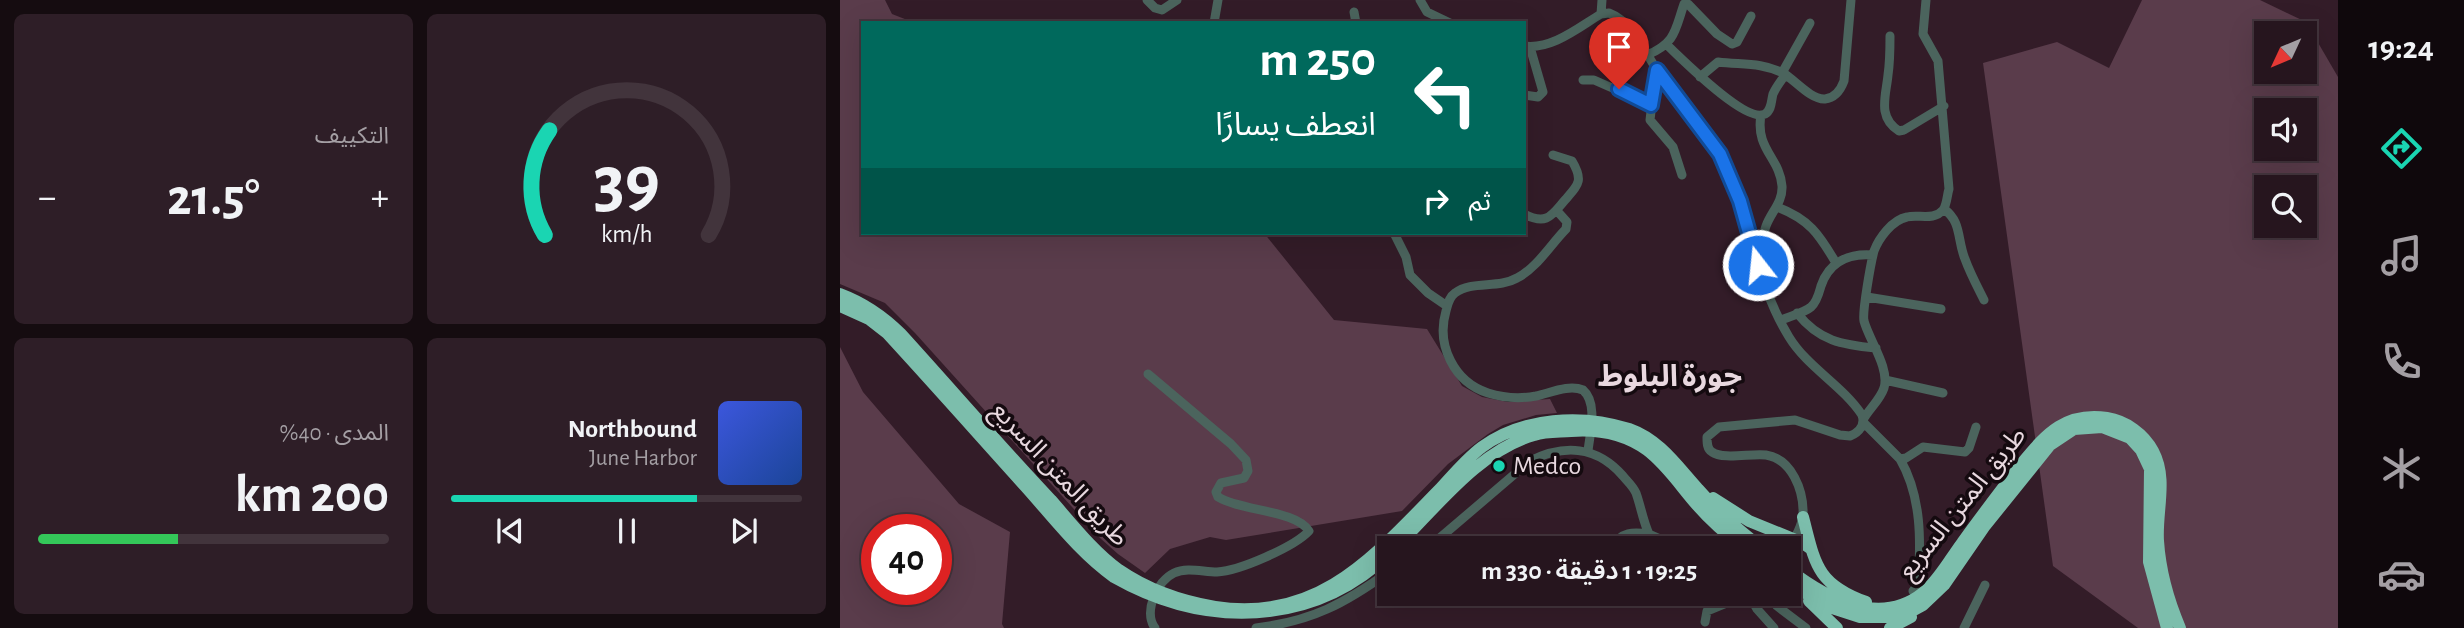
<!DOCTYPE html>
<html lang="ar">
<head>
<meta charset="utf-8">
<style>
	body { margin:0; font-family:"Alegreya Sans","Noto Sans Arabic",sans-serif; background:#2e1e27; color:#f1f3f6; direction:rtl; height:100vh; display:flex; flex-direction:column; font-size:26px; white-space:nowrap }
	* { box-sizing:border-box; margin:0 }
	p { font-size:23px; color:#a49fa4 }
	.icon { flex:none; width:38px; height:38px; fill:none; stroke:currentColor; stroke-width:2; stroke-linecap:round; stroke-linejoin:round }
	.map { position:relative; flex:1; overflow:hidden; direction:ltr }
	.panel { display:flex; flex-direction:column; gap:14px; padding:14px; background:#150c10; width:840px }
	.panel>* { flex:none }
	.guide { position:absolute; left:21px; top:21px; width:665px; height:214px; border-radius:0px; box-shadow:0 7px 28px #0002,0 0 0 2px #42343c; direction:rtl; background:#00695c; color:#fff; overflow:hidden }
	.needle { width:46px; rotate:226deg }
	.controls { position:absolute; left:1414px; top:21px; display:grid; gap:14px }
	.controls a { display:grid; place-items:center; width:63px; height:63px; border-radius:0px; background:#26151e; box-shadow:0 7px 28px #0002,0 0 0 2px #42343c; font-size:35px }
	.speed { position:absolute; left:21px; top:514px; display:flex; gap:14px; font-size:35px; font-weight:700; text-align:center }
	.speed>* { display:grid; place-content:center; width:91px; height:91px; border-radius:50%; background:#26151e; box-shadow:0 7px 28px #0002,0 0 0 2px #42343c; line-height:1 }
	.speed .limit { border:10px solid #d22; background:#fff; color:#111 }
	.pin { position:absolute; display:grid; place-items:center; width:60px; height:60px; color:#fff; margin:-72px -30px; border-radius:50% 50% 50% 0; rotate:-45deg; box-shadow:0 0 7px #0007 }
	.pin .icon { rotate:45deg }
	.me { position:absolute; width:77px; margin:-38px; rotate:344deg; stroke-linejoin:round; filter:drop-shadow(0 0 5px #0008) }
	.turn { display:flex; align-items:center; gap:24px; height:147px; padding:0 35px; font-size:32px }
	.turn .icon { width:91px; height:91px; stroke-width:2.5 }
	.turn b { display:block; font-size:49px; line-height:60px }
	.then { display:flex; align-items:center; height:66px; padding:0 35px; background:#0003; gap:14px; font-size:26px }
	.big { font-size:52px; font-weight:600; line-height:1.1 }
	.panel .widget { flex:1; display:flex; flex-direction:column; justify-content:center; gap:10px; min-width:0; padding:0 24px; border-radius:10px; background:#2e1e27 }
	.panel .dial { align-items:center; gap:0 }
	.dial svg { height:182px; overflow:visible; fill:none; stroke:#42343c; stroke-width:7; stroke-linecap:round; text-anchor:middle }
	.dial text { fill:#f1f3f6; stroke:none }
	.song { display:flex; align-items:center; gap:21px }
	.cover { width:84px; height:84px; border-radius:10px; background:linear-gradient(135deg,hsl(230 70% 55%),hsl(220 70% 35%)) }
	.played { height:7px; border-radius:4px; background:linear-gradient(90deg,#1ad5b2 70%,#42343c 70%) }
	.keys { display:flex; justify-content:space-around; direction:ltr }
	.heat { display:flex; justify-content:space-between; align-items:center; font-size:38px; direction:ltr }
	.charge { height:10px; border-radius:5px; background:linear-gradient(90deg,#34c759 40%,#42343c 0) }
	.panel .tiles { flex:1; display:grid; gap:14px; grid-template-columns:repeat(2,1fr) }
	.trip { position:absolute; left:537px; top:536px; width:424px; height:70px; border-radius:0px; background:#26151e; box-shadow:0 7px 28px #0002,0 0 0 2px #42343c; font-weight:600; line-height:70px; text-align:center; direction:rtl }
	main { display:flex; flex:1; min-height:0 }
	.tab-bar { display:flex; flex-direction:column; width:126px; justify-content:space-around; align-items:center; background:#0f080c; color:#a49fa4 }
	.tab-bar .icon { width:49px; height:49px }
	.tab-bar .on { color:#1ad5b2 }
	.tab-bar b { font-size:32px; color:#f1f3f6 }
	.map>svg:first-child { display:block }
	.green { fill:#5a3c4b; fill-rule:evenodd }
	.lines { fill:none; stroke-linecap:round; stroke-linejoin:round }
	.minor { stroke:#4b645d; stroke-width:9 }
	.highway { stroke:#7cbeac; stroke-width:12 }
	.route-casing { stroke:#114b97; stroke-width:18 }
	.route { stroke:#1a73e8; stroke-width:12 }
	.poi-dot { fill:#1ad5b2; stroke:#140a0f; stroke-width:2.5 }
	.labels { text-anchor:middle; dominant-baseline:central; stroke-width:7; stroke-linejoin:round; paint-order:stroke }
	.poi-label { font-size:26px; fill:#e8d8df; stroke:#140a0f; text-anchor:start }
	.street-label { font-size:26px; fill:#e8d8df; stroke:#140a0f }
	.quarter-label { font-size:30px; font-weight:bold; fill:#e8d8df; stroke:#140a0f }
</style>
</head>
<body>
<main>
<nav class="tab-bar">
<b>19:24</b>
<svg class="icon on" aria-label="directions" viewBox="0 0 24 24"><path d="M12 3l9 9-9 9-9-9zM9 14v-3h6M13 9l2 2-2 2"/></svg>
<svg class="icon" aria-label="music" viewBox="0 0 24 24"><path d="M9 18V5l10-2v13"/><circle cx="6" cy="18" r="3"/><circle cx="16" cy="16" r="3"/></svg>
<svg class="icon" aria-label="phone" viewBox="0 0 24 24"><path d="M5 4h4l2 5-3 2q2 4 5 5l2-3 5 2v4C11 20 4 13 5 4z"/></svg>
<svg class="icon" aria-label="climate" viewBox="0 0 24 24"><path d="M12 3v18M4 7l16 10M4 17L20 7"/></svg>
<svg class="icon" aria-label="car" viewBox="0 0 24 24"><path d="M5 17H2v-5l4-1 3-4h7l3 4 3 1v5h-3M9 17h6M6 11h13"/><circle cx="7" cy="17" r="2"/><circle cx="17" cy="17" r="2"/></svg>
</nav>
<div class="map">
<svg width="1498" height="628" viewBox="0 0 1498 628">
	<rect width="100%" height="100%" fill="#331c28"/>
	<path class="green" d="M 0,0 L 45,0 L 52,14 L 75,23 L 23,23 L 23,233 L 424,233 L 494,320 L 587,329 L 622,386 L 642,397 L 668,402 L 710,399 L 717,413 L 696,415 L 663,425 L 648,434 L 608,464 L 562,511 L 386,540 L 370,537 L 330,549 L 305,573 L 278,554 L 260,538 L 75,333 L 45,303 L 0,284 Z
		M 1302,0 L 1420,0 L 1466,22 L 1498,77 L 1498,628 L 1298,628 L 1213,566 L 1143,63 L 1217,42 L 1269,68 ZM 1426,33 L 1465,33 L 1465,72 L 1426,72 ZM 1426,110 L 1465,110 L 1465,149 L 1426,149 ZM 1426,187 L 1465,187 L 1465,226 L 1426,226 Z
		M 0,347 L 23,392 L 119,504 L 170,532 L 162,624 L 164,628 L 0,628 ZM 37,530 L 96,530 L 96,590 L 37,590 Z"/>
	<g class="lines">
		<path class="minor" d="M 307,0 L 315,8 L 322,10 L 337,0
			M 580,0 L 587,12 L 610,23
			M 514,12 L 516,23
			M 761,14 L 762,0
			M 374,23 L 378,0
			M 1050,36 C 1050,49 1050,62 1048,75 C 1046,96 1037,117 1059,131 L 1064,130 L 1104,106
			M 827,45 C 841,58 906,124 925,114 C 932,110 931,101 933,94 C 936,87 941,81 945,75
			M 684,46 C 712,50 739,27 761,14 L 769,13 C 793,22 805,53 819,73 C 841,107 874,134 889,173 C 911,227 918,287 949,337 C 968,368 1002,385 1022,415 C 1025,424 1020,432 1010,436 L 1000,435 L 955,420 L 879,427 L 867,437 C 867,443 867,449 872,452 C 883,460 912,453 926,455 C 952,459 964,491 963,515 C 962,526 954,540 948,549
			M 807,55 C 836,43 835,30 844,4 L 848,4 L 877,34 L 892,44 L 897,42 L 911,16
			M 816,70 L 810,120 L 833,147 L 842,175
			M 942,73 L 970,23
			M 860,77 L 878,62 C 901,65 921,62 943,73 C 955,80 971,100 985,99 C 995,98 1001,89 1004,81 L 1011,0
			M 743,80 L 754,80 L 811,105
			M 684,95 L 698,97 L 703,92 L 690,47
			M 937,207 C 969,219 979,234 996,263
			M 1104,209 C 1122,222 1117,240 1125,259 C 1130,273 1137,286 1144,300
			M 718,212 L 727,222 L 726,229 C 711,244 697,268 677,278 C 658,289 632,280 615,293 C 609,297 608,304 606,311 C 596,345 614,382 648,393 C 664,398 680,399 696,396 C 710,393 729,384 743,390 C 758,403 750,433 748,451
			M 684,214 C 707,226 712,215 725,200 C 738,185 744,181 732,161 L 713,155
			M 554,233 L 566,257 L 570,275 L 588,293 L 607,306
			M 918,263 C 921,251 922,237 926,226 C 931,212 943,202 942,186 C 940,158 915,149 921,115
			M 1027,297 L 1101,309
			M 957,313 C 979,341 1002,345 1036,348
			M 941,320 C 950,316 964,313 971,307 C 977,302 979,293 981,286 C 989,262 1009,253 1033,255
			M 308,374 L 391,444 L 406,460 L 408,471 L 404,478 L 381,483 L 376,492 L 378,497 C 401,511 456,510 469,531 C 454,547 399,571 377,572 C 363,572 347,567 334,573 C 317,581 303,612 315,628
			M 1045,380 L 1103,393
			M 1023,420 C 1029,409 1040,400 1044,388 C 1050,368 1029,340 1024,321 C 1022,312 1031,262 1034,251 C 1039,238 1052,220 1067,217 C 1078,214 1094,221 1103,210 C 1107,205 1107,195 1109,189 L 1098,61 L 1083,34 L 1086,0
			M 1023,422 L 1060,459 L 1066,458 L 1083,447 L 1125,452 L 1129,448 L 1136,427
			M 1060,459 C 1082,497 1081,542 1078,585 L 1073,591
			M 588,548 L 690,461 C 724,444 757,446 783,476 C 787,481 793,486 796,493 C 801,507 803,521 809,534 L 841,548
			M 773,548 C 780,531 794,532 809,534
			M 908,593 L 917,609 L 934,628
			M 926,593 L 937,606 L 966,628
			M 865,622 L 867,611 L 884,604 L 890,593
			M 416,628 C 472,621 504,604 550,571
			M 1124,628 L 1145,585"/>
		<path class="highway" d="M 0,294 C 24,303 43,316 61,334 C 111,389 160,446 211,500 C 232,524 253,551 279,570 C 308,590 340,601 375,607 C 479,623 534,556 600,489 C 613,475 626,459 642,447 C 683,417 742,414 789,429 C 820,440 837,466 858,489 C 877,511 898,530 922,548
			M 0,306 L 29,319 L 47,333 C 93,383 139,435 185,486 C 213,517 240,553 274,577 C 364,628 472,628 550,553
			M 873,498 L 909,521 L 963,543 L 970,548
			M 963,517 C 975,563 976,584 1026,602
			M 555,548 C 596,508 638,451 694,435 C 706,431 719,432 731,431 C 757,429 785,434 807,450 C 827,465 841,487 857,505 C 871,521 887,535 904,548
			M 948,569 C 986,598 1039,628 1083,593 C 1099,580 1110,559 1122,543 C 1142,515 1162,489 1183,462 C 1207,433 1226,412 1267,418 C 1286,421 1304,434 1313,451 C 1328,479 1316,511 1318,541 C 1320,571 1328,600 1340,628
			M 948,581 L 983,605 L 1020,617 L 1049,617 L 1072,611 L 1083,605 L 1104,585 L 1144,527 L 1210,445 L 1234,429 L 1262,427 L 1290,438 L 1301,450 L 1310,469 L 1309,562 L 1327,628
			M 969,601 L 997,628
			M 1050,628 L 1071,617"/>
	</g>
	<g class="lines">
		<defs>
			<path id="route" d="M 779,89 L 811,105 L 817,70 L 880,154 L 900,201 L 918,265"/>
		</defs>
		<use href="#route" class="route-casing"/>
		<use href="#route" class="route"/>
	</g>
	<circle class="poi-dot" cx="659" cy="466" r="7"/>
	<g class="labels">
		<g class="poi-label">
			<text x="673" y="466">Medco</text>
		</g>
		<g class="street-label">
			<text transform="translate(220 474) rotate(47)">طريق المتن السريع</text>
			<text transform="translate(1122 503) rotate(-51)">طريق المتن السريع</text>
		</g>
		<g class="quarter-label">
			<text x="830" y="377">جورة البلوط</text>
		</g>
	</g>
</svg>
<div class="controls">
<a><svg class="needle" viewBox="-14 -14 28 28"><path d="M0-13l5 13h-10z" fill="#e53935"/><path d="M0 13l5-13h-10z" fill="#a49fa4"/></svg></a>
<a><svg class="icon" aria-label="sound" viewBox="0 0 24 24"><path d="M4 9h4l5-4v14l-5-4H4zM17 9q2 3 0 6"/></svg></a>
<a><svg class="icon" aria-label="search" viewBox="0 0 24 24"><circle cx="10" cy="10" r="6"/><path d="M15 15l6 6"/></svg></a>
</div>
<div class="speed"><div class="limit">40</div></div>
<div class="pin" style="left:779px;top:89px;background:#d93025"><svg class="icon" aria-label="arrive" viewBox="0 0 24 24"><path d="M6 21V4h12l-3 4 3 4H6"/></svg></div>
<svg class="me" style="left:918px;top:265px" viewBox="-20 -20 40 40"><circle r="17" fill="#1a73e8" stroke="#fff" stroke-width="3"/><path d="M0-11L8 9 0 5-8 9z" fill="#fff"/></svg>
<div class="trip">19:25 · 1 دقيقة · 330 m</div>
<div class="guide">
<div class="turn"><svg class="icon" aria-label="left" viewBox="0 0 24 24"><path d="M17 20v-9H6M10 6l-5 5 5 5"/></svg><div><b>250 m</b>انعطف يسارًا</div></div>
<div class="then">ثم<svg class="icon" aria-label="right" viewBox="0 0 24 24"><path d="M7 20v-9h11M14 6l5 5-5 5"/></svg></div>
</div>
</div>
<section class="panel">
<div class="tiles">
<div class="widget dial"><svg viewBox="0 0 100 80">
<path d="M14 69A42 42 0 1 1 86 69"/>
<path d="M14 69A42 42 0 0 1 16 23" stroke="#1ad5b2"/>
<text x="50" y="56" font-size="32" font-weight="700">39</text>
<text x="50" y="72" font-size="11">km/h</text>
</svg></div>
<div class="widget"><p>التكييف</p>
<div class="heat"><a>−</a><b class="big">21.5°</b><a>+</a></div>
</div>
<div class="widget">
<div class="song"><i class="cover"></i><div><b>Northbound</b><p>June Harbor</p></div></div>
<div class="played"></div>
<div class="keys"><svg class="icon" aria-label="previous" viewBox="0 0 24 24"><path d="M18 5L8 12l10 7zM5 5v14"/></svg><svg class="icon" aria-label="pause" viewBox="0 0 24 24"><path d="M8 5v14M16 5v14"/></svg><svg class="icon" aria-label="next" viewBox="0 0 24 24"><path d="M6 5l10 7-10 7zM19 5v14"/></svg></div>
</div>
<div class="widget"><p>المدى · 40%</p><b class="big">200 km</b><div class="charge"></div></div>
</div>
</section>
</main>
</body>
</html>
